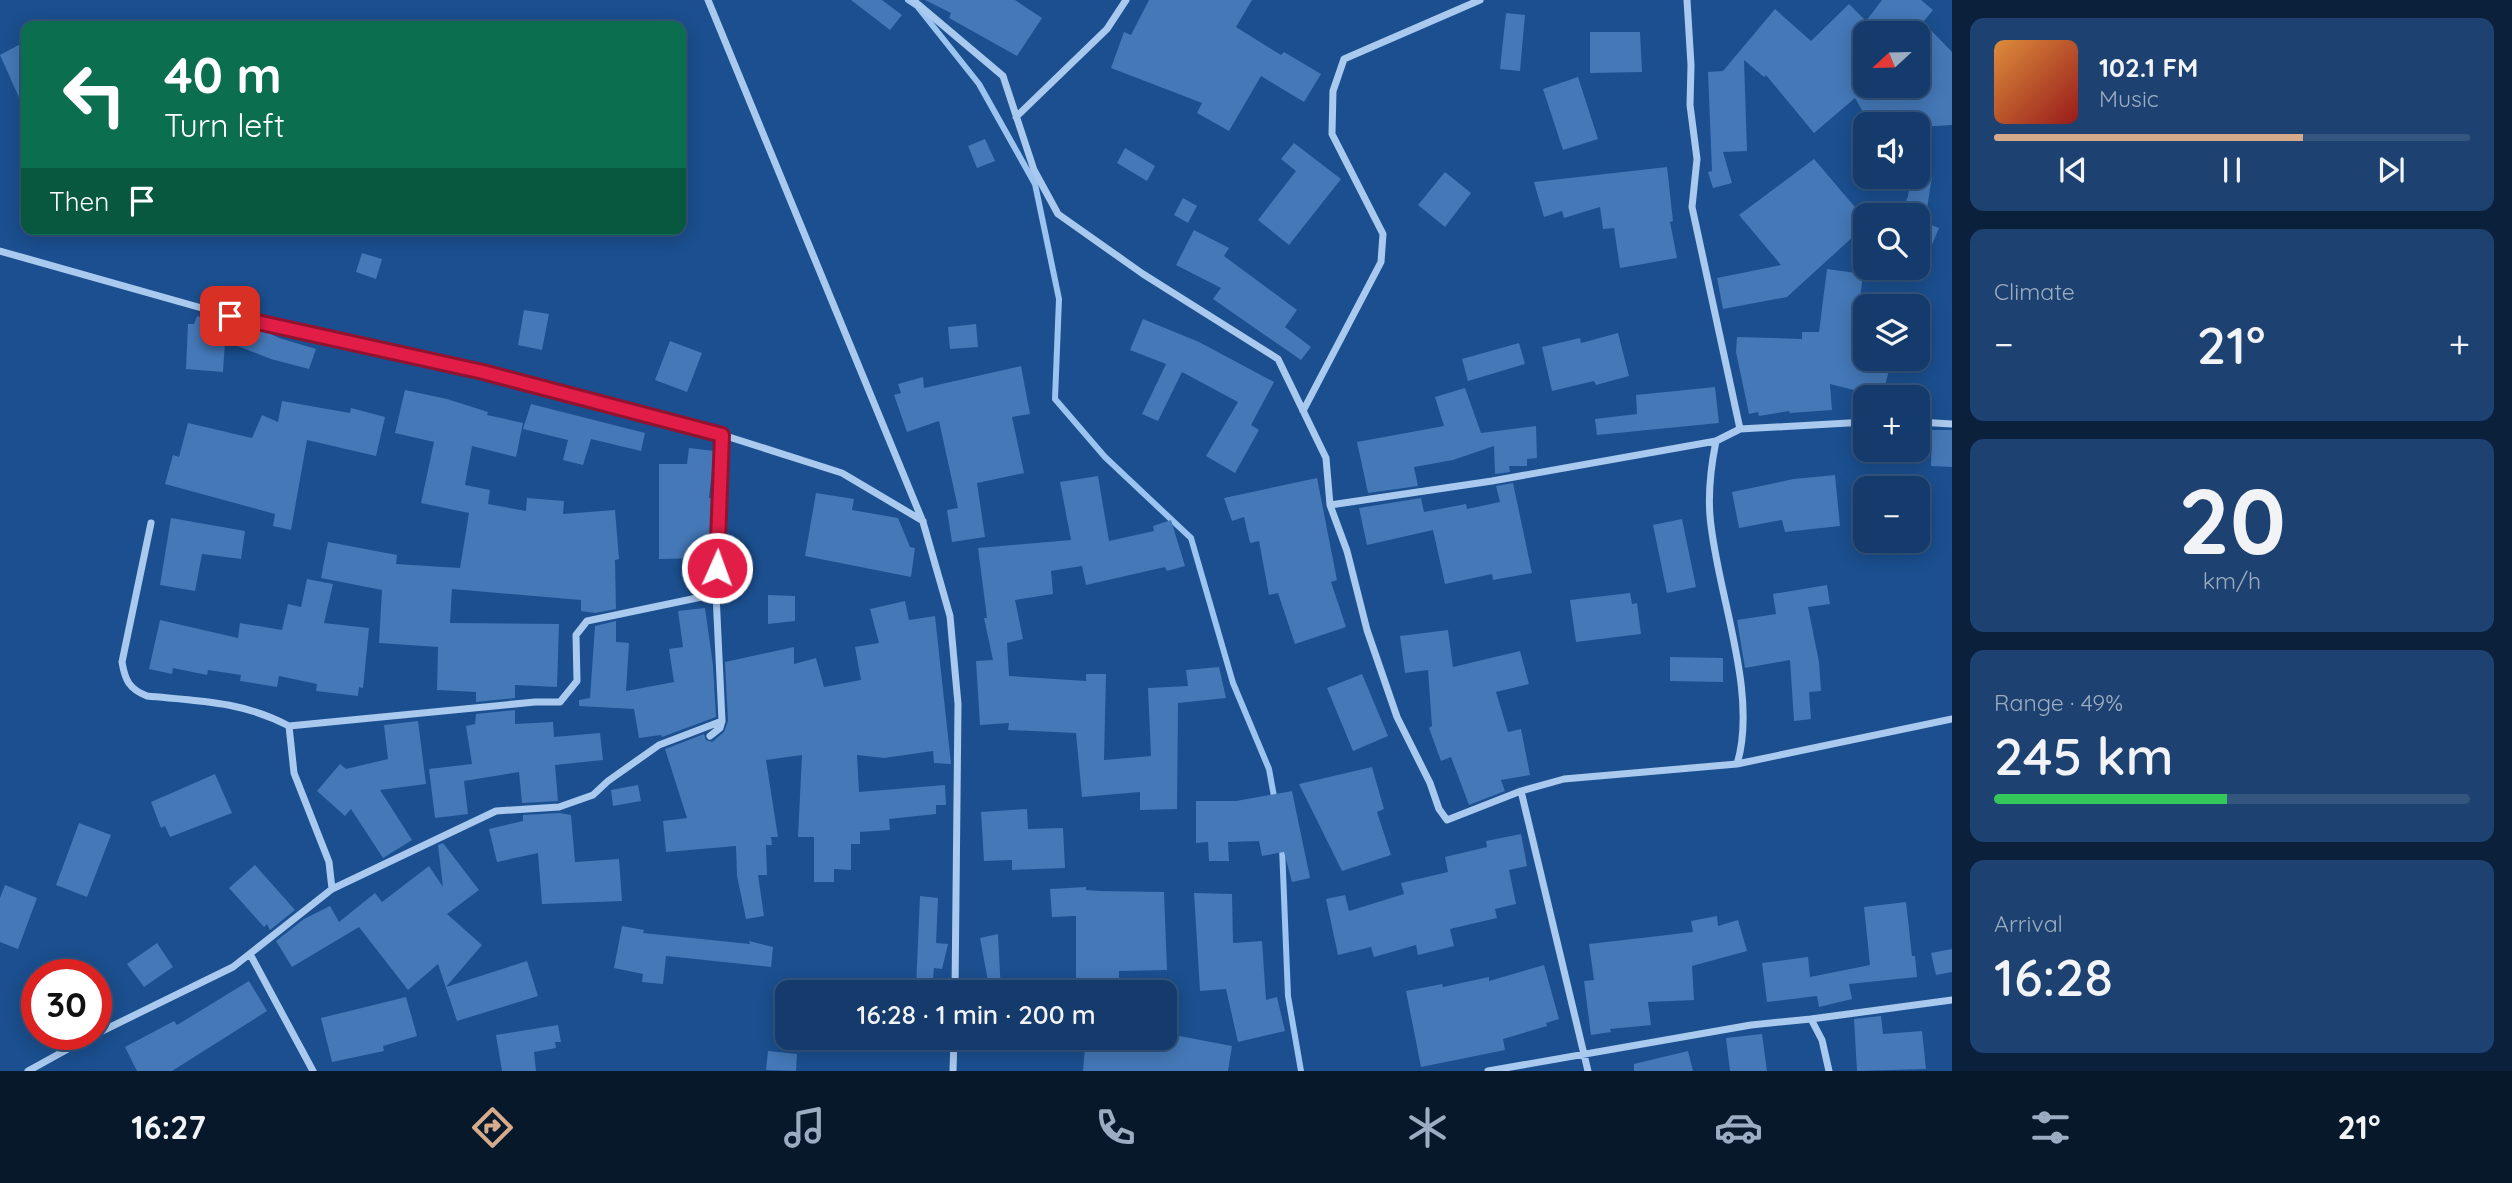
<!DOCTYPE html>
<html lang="en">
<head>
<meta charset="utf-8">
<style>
	body { margin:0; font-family:Quicksand,sans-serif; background:#1d4271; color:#f1f3f6; height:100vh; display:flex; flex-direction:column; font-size:26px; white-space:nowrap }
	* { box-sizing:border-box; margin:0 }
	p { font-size:23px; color:#9dadc1 }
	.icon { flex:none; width:38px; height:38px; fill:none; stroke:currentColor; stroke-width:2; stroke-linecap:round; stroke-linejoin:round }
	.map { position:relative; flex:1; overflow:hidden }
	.side { display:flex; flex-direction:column; gap:18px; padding:18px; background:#0b203b; width:560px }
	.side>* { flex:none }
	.top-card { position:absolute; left:21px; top:21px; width:665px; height:214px; border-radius:14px; box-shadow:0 4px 18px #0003,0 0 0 2px #33557e; background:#0b6e4f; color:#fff; overflow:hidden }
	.needle { width:46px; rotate:248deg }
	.buttons { position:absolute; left:1853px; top:21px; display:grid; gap:14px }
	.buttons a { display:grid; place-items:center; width:77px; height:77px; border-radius:14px; background:#143b6b; box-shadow:0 4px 18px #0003,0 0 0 2px #33557e; font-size:35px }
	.speed { position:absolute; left:21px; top:959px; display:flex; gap:14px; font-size:35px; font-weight:700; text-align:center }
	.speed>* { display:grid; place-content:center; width:91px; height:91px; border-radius:50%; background:#143b6b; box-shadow:0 4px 18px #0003,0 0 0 2px #33557e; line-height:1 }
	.speed .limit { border:10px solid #d22; background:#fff; color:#111 }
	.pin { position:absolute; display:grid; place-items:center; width:60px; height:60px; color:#fff; margin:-30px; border-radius:14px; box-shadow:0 4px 10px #0006 }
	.me { position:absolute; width:77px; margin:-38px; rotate:2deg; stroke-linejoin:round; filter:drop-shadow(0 0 5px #0008) }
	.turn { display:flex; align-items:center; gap:24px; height:147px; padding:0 28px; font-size:32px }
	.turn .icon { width:91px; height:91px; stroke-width:2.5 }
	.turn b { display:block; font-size:49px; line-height:60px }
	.then { display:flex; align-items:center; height:66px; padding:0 28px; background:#0003; gap:14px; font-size:26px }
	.big { font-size:52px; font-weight:600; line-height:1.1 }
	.side .tile { flex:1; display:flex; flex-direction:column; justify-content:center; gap:10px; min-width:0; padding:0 24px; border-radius:14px; background:#1d4271 }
	.side .dial { align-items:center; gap:0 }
	.dial b { font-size:91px; line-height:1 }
	.song { display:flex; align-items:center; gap:21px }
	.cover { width:84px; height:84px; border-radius:10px; background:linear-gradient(135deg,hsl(30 70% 55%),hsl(0 70% 35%)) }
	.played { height:7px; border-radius:4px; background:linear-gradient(90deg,#d6ab8b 65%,#33557e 65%) }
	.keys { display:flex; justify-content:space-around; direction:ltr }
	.heat { display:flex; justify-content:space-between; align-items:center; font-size:38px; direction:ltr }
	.charge { height:10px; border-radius:5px; background:linear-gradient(90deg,#34c759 49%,#33557e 0) }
	.trip { position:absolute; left:775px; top:980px; width:402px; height:70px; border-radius:14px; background:#143b6b; box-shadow:0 4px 18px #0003,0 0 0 2px #33557e; font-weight:600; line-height:70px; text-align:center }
	.dock { display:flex; height:112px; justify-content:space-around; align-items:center; background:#08182b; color:#9dadc1 }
	.dock .icon { width:49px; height:49px }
	.dock .on { color:#d6ab8b }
	.dock b { font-size:32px; color:#f1f3f6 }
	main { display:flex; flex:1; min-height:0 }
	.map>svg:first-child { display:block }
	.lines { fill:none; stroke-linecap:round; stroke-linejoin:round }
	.stream { stroke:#9cc4f0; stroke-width:6 }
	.building { fill:#4478b7; fill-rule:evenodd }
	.street { stroke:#a9c9ee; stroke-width:7 }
	.route-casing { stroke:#92132f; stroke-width:18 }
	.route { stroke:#e11d48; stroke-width:12 }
</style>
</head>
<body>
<main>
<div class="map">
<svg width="1952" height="1071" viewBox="0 0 1952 1071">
	<rect width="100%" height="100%" fill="#1b4f8f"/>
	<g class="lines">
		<path class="stream" d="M 908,0 L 917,6 L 979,84 L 1035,184 L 1059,299 L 1055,399 L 1105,457 L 1191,538 L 1233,683 L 1269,769 L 1275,802
			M 1282,847 L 1288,996 L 1301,1071"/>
	</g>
	<path class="building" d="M 851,0 L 882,0 L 902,15 L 890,30 Z
		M 925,0 L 1015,0 L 1042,18 L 1017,56 L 949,18 L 951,13 Z
		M 1149,0 L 1252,0 L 1236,27 L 1281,55 L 1284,52 L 1321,74 L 1304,102 L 1261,76 L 1229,131 L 1197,113 L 1202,103 L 1111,68 L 1124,32 L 1131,35 Z
		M 1882,0 L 1921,0 L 1933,10 L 1923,22 L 1952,52 L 1952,125 L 1918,127 L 1918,124 L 1870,124 L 1855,98 L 1814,133 L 1766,75 L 1764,77 L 1744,60 L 1747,151 L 1723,152 L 1732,183 L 1713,188 L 1708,172 L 1712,171 L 1708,72 L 1723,71 L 1775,9 L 1811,41 L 1849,4 L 1866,21 ZM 1866,33 L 1918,33 L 1918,86 L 1866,86 Z
		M 1506,13 L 1525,15 L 1520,71 L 1500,69 Z
		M 1590,32 L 1640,32 L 1642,72 L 1590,73 Z
		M 26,41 L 26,113 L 0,55 Z
		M 1578,77 L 1598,139 L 1563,150 L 1543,89 Z
		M 985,139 L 995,161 L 977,168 L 968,146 Z
		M 1294,143 L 1341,179 L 1289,245 L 1258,220 L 1296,171 L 1281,159 Z
		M 1125,148 L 1155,166 L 1147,181 L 1117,163 Z
		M 1814,159 L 1866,220 L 1866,225 L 1787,297 L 1723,309 L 1717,278 L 1781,265 L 1739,215 Z
		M 1667,167 L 1673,221 L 1670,222 L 1677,258 L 1620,268 L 1614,228 L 1603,229 L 1600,207 L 1564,218 L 1562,211 L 1544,217 L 1534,182 Z
		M 1445,172 L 1471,193 L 1445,227 L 1418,205 Z
		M 1911,177 L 1932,177 L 1926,215 L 1901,215 L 1908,196 Z
		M 1183,198 L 1197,206 L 1188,223 L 1174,215 Z
		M 1918,220 L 1939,228 L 1918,278 Z
		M 1194,230 L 1229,248 L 1224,256 L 1297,310 L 1285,327 L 1311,347 L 1301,360 L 1213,299 L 1221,288 L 1176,265 Z
		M 362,253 L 382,259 L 376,279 L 356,272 Z
		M 1827,269 L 1863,274 L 1857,323 L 1866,326 L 1866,359 L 1892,359 L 1882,397 L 1830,384 L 1832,410 L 1790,413 L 1789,411 L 1759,416 L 1758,412 L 1749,414 L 1736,352 L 1737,337 L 1802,339 L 1802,332 L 1819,332 Z
		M 524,310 L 549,314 L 542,350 L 518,345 Z
		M 197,316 L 258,335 L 261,329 L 279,338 L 316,349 L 309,369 L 271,359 L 225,341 L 223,372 L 186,369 L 188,324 L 194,324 Z
		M 1143,319 L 1199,342 L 1274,382 L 1251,425 L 1259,430 L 1235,473 L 1206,456 L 1238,402 L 1182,372 L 1158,421 L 1142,414 L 1166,364 L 1130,350 Z
		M 976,324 L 978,347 L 950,349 L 948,327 Z
		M 1618,333 L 1629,376 L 1596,385 L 1594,381 L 1552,391 L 1542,347 L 1580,338 L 1581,343 Z
		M 670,341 L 702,353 L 687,392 L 655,380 Z
		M 1519,343 L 1525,364 L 1468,381 L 1462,359 Z
		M 1021,366 L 1030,414 L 1012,417 L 1024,473 L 977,483 L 985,537 L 952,542 L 947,510 L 958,508 L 939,421 L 907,432 L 894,395 L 901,393 L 898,384 L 923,377 L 924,388 Z
		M 1715,387 L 1719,423 L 1597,435 L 1595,419 L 1637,414 L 1636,395 Z
		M 1465,388 L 1481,433 L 1536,426 L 1537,458 L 1527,459 L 1527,466 L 1509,466 L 1510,472 L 1495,474 L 1494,446 L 1453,460 L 1414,467 L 1418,486 L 1368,493 L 1357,442 L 1444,426 L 1435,397 Z
		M 405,390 L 447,399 L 488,412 L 487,415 L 523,423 L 516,457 L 472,446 L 465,485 L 490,490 L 488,504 L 526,511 L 527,498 L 564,501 L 563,514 L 615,510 L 619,559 L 615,560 L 616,609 L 595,613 L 581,611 L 581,600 L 452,589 L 450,623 L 559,624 L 557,687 L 515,685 L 515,698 L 476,702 L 476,692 L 437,690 L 438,647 L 379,643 L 382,590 L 321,578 L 328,542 L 397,555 L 396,564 L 460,568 L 469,513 L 421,503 L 434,442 L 395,433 Z
		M 282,401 L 350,413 L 351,408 L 385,417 L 376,456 L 307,440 L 291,530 L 273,526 L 275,514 L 165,484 L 173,455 L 179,457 L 188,423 L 252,438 L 262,415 L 278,422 Z
		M 531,404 L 645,433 L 641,451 L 591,439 L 583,465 L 563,460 L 568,440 L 523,429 Z
		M 1932,430 L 1952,430 L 1952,467 L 1931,466 Z
		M 689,448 L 714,451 L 709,498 L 712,498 L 712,539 L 702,539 L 702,558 L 659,559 L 659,464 L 687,464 Z
		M 1835,475 L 1840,526 L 1785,532 L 1782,520 L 1739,528 L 1732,492 L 1794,479 Z
		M 1098,476 L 1109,541 L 1154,531 L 1153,526 L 1171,520 L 1185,566 L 1167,571 L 1165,567 L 1086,585 L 1082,566 L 1051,571 L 1053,594 L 1015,600 L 1023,639 L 1007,643 L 1009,676 L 1086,681 L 1086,674 L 1106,674 L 1104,760 L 1151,756 L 1148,688 L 1188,686 L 1186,670 L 1219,667 L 1226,698 L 1178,703 L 1177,809 L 1140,810 L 1140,792 L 1082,797 L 1076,733 L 1008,730 L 1009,723 L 980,725 L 976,661 L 993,660 L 984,618 L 987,618 L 978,548 L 1071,540 L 1060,482 Z
		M 1317,478 L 1337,580 L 1331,582 L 1346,627 L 1295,644 L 1278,593 L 1269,595 L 1259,541 L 1250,543 L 1244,517 L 1232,521 L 1224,498 Z
		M 1513,483 L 1532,573 L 1493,580 L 1492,574 L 1445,584 L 1433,530 L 1367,545 L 1359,508 L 1421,498 L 1424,512 L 1466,504 L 1467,509 L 1500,502 L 1496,486 Z
		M 816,493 L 854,499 L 852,510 L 898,518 L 910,547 L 915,548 L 911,577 L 805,556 Z
		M 171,518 L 245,531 L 241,559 L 202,554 L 195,591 L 160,585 Z
		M 1682,519 L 1696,587 L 1667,593 L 1653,525 Z
		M 307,579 L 333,584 L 324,623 L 369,628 L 363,688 L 359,687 L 358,696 L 316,691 L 317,684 L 279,676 L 277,687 L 240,681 L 241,675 L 208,670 L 207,675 L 173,668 L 172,674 L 149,669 L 160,620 L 238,638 L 240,623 L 282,630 L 288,604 L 301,607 Z
		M 1827,585 L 1830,604 L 1808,607 L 1819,662 L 1821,691 L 1809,692 L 1811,719 L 1794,721 L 1790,660 L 1745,668 L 1737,620 L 1776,614 L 1773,594 Z
		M 1630,593 L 1632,604 L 1637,603 L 1641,634 L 1576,642 L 1570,600 Z
		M 768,595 L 795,596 L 795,621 L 768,624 Z
		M 905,601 L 909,620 L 935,616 L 951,764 L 934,763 L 933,751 L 884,758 L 857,755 L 859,792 L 945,785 L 946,805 L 936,805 L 936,814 L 889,819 L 890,830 L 860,832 L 860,844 L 851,844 L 851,870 L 834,869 L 834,882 L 814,882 L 814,837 L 798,837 L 802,755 L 766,760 L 778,837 L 771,837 L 772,845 L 766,845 L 767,875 L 758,875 L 764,916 L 746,919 L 737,876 L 736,846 L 666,852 L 663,821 L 687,818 L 665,749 L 704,734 L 706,740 L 712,742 L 724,732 L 728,721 L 725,662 L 794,647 L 794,664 L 816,658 L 824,687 L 861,680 L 855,647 L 879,643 L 870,609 Z
		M 705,608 L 713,665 L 716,717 L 662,737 L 661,735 L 639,738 L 634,709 L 579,706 L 579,700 L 590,698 L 595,626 L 616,621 L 616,642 L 629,643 L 626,691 L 674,682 L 669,649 L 683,647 L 678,611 Z
		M 1448,630 L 1453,667 L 1520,651 L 1529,684 L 1496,692 L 1508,732 L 1521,729 L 1530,775 L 1501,780 L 1505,791 L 1469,805 L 1451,757 L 1441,761 L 1429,728 L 1432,726 L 1428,670 L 1405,673 L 1400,636 Z
		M 1670,657 L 1723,658 L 1723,682 L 1670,681 Z
		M 1362,674 L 1388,736 L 1353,751 L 1327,688 Z
		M 515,710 L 515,724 L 553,722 L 554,737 L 600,733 L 603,760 L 555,765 L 558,801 L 522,803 L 519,772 L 464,781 L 468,814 L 435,818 L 429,769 L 472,764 L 466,726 L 475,724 L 476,714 Z
		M 418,721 L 426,784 L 380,790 L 412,840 L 383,858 L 351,809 L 345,816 L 317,791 L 340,764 L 346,769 L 388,759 L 384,725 Z
		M 1372,767 L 1384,809 L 1377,812 L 1391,855 L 1342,871 L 1299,784 Z
		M 215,774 L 232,813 L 170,837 L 165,826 L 161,828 L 151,802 Z
		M 638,785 L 641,801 L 613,806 L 611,790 Z
		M 1292,791 L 1310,878 L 1292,882 L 1284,852 L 1262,856 L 1259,841 L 1228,842 L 1229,861 L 1209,861 L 1208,842 L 1196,843 L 1196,801 L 1236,801 Z
		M 1027,809 L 1028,829 L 1063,828 L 1065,868 L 1012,870 L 1012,860 L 984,861 L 981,812 Z
		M 559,813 L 571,815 L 575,862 L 619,859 L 622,901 L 542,904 L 538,853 L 497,862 L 489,829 L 523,821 L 523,815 Z
		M 79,823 L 111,835 L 87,897 L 56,885 Z
		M 1521,834 L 1527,866 L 1509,870 L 1516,904 L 1495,909 L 1497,918 L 1450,929 L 1454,946 L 1418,955 L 1416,945 L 1374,957 L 1371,947 L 1338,955 L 1326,899 L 1345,895 L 1349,911 L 1404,894 L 1401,883 L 1448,872 L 1445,857 L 1487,847 L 1486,841 Z
		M 443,843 L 479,890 L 447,914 L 482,945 L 446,987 L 527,961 L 538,996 L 457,1021 L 438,964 L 408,990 L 359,927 L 292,967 L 276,941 L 304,919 L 330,906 L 339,922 L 375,893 L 382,902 L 429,866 L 443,887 L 438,845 Z
		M 255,865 L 295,910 L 270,930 L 267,924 L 264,927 L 229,888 Z
		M 5,885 L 37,898 L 18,949 L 0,942 L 0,898 Z
		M 1086,887 L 1086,890 L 1100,891 L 1164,892 L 1167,970 L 1119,971 L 1119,992 L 1076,992 L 1076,916 L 1052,917 L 1050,889 Z
		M 1194,893 L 1232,894 L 1233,943 L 1262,941 L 1266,1000 L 1277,997 L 1285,1031 L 1238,1042 L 1226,989 L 1200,991 Z
		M 920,896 L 938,898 L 936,943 L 948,944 L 942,969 L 934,968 L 932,990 L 916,988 Z
		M 1906,902 L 1912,956 L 1915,956 L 1917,977 L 1849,984 L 1852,999 L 1819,1007 L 1817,996 L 1767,1002 L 1762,963 L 1808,957 L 1810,977 L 1870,965 L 1864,907 Z
		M 1717,916 L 1718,926 L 1738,920 L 1747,951 L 1692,966 L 1694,1000 L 1648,1002 L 1651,1025 L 1610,1029 L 1611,1032 L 1591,1035 L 1584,981 L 1594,980 L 1589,944 L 1693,932 L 1691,921 Z
		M 622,926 L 644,930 L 643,933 L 750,944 L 749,941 L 773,947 L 771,967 L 666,956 L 663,984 L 642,982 L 643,974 L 614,968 Z
		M 998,934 L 1001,992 L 990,992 L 980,938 Z
		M 157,943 L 173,967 L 144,987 L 127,964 Z
		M 1952,949 L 1952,972 L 1936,975 L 1931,953 Z
		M 1544,965 L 1559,1019 L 1546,1023 L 1547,1026 L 1503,1039 L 1505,1050 L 1421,1067 L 1406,991 L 1442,984 L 1443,987 L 1489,977 L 1489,981 Z
		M 249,981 L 267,1011 L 172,1071 L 137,1071 L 125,1047 L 174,1021 L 177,1025 Z
		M 406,997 L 417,1036 L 383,1046 L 384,1051 L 332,1062 L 321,1018 Z
		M 1881,1016 L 1883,1034 L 1922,1031 L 1926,1069 L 1857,1071 L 1854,1019 Z
		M 558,1025 L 561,1042 L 555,1042 L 556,1048 L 534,1052 L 536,1071 L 502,1071 L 496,1035 Z
		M 1762,1034 L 1767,1071 L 1730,1071 L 1726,1038 Z
		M 1174,1035 L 1232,1046 L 1228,1071 L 1083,1071 L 1085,1047 L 1123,1048 L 1123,1038 L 1173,1044 Z
		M 768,1051 L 797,1054 L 796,1071 L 766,1070 Z
		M 1688,1051 L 1693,1071 L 1634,1071 L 1634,1064 Z"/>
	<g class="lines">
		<path class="street" d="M 708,0 L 923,522 L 950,616 L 958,704 L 955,992
			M 913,0 L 1003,76 L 1034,170 L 1058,214 L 1143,274 L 1278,359 L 1326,458 L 1330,505 L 1347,551 L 1367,630 L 1397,717 L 1430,783 L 1439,809 L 1447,820 L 1521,791
			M 1016,117 L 1107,29 L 1126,0
			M 0,251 L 230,316 L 483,372 L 688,424 L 842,473 L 923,521
			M 1303,411 L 1381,262 L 1383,234 L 1332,134 L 1333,91 L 1344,59 L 1480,0
			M 1918,422 L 1952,424
			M 1740,429 L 1866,422
			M 1330,505 L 1492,481 L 1716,441
			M 151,523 L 122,662 C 125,680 129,689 147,696 C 200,701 241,701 289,726 L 294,773 L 329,862 L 332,889
			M 289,726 L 535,702 L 560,702 L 577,681 L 576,635 L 587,621 L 716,594
			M 710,736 L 720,728 L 722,721 L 716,594 L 722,435
			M 1737,764 L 1952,719
			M 250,954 L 313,1071
			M 1811,1019 L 1952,1000
			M 96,1034 L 233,967 L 332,889 L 496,811 L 559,807 L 593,795 L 608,781 L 659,745 L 722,721
			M 28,1071 L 95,1034
			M 953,1071 L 954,1038
			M 1488,1071 L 1751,1025 L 1811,1019 L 1822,1040 L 1829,1071
			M 1588,1071 L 1521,791 L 1564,779 L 1737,764 C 1759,692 1716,591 1710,516 C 1708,491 1711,466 1716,441 L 1740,429 L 1692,207 L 1697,159 L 1690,105 L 1691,65 L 1687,0"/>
	</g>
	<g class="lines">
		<defs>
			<path id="route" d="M 230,316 L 483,372 L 722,435 L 717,568"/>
		</defs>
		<use href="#route" class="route-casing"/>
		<use href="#route" class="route"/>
	</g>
</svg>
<div class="buttons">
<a><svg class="needle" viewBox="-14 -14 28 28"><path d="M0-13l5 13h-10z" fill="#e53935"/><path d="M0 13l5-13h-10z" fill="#9dadc1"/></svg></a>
<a><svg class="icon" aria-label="sound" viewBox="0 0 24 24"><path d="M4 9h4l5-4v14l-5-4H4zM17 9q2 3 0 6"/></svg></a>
<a><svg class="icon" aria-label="search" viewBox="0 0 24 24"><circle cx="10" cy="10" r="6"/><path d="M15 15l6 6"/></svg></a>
<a><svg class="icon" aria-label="layers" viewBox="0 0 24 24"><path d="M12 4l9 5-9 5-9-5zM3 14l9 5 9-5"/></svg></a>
<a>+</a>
<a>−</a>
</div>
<div class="speed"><div class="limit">30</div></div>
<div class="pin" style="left:230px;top:316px;background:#d93025"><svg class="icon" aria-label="arrive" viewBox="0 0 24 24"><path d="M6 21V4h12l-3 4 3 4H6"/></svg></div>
<svg class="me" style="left:717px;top:568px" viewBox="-20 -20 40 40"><circle r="17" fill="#e11d48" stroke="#fff" stroke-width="3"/><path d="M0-11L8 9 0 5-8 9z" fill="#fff"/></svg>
<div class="trip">16:28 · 1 min · 200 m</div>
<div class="top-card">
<div class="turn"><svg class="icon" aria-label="left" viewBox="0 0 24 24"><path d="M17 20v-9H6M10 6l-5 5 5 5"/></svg><div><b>40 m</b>Turn left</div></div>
<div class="then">Then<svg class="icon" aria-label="arrive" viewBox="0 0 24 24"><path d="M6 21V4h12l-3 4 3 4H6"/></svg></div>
</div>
</div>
<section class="side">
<div class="tile">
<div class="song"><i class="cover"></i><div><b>102.1 FM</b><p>Music</p></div></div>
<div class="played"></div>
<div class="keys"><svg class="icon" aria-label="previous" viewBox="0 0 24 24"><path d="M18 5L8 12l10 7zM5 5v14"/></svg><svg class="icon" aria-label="pause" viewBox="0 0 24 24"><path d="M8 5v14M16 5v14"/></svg><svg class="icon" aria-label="next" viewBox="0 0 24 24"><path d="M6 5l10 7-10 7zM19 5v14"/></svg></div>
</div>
<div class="tile"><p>Climate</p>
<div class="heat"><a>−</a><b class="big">21°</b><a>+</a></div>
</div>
<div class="tile dial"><b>20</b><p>km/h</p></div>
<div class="tile"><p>Range · 49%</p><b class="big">245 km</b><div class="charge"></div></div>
<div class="tile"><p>Arrival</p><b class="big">16:28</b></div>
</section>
</main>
<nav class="dock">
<b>16:27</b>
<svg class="icon on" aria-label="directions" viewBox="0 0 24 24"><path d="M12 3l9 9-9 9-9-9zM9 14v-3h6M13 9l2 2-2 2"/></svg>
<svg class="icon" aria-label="music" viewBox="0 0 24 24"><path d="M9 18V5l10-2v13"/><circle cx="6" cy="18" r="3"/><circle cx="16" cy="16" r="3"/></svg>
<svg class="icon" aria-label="phone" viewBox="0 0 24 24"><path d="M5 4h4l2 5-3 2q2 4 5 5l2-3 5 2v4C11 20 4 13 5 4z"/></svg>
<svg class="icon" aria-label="climate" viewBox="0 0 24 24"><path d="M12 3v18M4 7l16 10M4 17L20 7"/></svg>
<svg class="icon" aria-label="car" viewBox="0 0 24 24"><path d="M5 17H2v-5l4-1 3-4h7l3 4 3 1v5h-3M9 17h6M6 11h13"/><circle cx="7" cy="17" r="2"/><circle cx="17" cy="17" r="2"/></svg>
<svg class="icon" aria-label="filters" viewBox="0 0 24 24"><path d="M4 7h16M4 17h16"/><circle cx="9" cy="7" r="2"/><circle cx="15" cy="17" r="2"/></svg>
<b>21°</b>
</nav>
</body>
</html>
